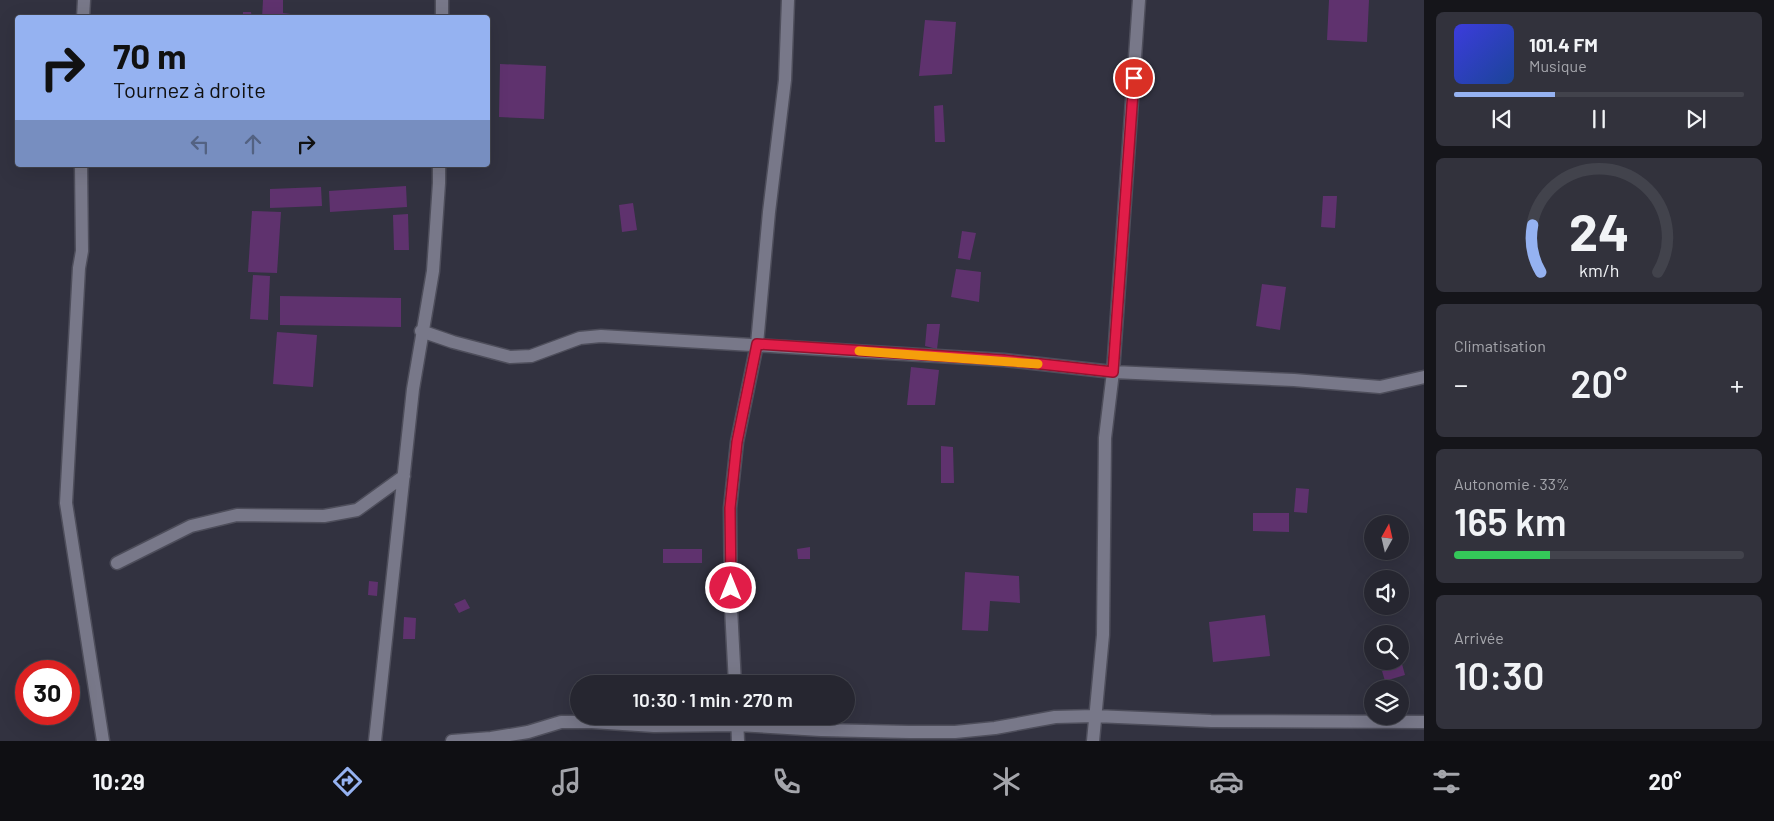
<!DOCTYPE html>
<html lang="fr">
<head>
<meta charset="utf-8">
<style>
	body { margin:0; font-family:Barlow,sans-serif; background:#32323c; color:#f1f3f6; height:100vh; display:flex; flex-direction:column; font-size:19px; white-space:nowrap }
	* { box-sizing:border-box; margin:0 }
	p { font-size:16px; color:#a4a5ab }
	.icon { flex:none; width:28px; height:28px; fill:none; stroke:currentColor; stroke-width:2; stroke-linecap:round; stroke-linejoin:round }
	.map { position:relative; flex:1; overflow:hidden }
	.side { display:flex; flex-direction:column; gap:12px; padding:12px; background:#15151a; width:350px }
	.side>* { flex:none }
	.guide { position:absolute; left:15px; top:15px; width:475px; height:152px; border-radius:5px; box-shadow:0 5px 20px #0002,0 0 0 1px #42434c; background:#95b2f1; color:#111; overflow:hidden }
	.needle { width:32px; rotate:8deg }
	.controls { position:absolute; left:1364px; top:515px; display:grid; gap:10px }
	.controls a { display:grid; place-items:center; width:45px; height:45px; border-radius:50%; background:#262630; box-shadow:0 5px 20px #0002,0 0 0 1px #42434c; font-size:25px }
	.speed { position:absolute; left:15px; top:660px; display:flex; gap:10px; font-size:25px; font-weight:700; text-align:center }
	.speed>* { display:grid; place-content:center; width:65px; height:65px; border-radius:50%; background:#262630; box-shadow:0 5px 20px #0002,0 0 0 1px #42434c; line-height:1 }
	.speed .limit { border:8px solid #d22; background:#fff; color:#111 }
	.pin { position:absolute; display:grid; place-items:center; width:42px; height:42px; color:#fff; margin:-21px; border:2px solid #fff; border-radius:50%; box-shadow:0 1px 5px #0007 }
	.me { position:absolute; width:55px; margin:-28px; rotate:0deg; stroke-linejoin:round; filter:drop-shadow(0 0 4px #0008) }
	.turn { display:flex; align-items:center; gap:18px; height:105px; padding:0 15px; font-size:22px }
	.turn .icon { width:65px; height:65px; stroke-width:2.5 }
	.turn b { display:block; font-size:35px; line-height:42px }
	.lanes { display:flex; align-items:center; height:48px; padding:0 15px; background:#0003; justify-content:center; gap:25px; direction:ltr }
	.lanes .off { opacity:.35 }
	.big { font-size:38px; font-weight:600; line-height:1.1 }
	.side .card { flex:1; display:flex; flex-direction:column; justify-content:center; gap:8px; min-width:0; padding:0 18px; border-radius:8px; background:#32323c }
	.side .dial { align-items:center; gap:0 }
	.dial svg { height:130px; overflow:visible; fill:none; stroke:#42434c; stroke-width:7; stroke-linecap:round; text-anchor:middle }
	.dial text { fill:#f1f3f6; stroke:none }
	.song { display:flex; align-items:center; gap:15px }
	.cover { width:60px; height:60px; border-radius:8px; background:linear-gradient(135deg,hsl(240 70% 55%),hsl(220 70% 35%)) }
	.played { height:5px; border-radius:2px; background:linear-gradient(90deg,#95b2f1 35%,#42434c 35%) }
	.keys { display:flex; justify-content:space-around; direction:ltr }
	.heat { display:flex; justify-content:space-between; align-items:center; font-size:28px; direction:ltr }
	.charge { height:8px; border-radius:4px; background:linear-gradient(90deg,#34c759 33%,#42434c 0) }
	.trip { position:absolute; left:570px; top:675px; width:285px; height:50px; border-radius:25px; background:#262630; box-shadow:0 5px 20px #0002,0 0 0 1px #42434c; font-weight:600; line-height:50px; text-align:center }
	.menu { display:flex; height:80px; justify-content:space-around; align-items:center; background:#0f0f13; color:#a4a5ab }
	.menu .icon { width:35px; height:35px }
	.menu .current { color:#95b2f1 }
	.menu b { font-size:22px; color:#f1f3f6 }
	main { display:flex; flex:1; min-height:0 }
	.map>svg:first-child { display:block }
	.building { fill:#5f326e }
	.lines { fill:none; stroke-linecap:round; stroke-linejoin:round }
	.minor-casing { stroke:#4e4e5b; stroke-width:15 }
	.minor { stroke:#787889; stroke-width:12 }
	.route-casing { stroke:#92132f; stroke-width:12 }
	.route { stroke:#e11d48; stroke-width:9 }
	.slow { stroke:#f59e0b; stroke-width:9 }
</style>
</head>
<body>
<main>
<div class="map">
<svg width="1424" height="741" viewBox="0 0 1424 741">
	<rect width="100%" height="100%" fill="#323240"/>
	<path class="building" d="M 263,0 L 283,0 L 283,13 L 291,14 L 291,18 L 262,18 Z
		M 1329,0 L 1369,0 L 1367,42 L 1327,40 Z
		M 243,12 L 251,12 L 252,18 L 243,18 Z
		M 925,20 L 956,22 L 952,74 L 919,76 Z
		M 500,64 L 546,66 L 544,119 L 499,117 Z
		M 943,105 L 945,142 L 935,142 L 934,106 Z
		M 406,186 L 407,207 L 330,212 L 329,191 Z
		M 321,187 L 322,206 L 270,208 L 270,189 Z
		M 1323,196 L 1337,196 L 1335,228 L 1321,227 Z
		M 633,203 L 637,230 L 622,232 L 619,205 Z
		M 252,211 L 281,212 L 277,273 L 248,272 Z
		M 408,214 L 409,250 L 394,250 L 393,215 Z
		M 962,231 L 976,233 L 970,260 L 958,258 Z
		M 956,269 L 981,272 L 979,302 L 951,297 Z
		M 253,275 L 270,276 L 268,320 L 250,319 Z
		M 1262,284 L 1286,287 L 1280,330 L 1256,326 Z
		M 280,296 L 401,298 L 401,327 L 280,325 Z
		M 927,324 L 940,324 L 937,349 L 925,346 Z
		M 277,332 L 317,335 L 313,387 L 273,384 Z
		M 911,367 L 939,370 L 935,405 L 907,405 Z
		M 941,446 L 953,447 L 954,483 L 941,483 Z
		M 1296,488 L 1309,489 L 1307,513 L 1294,512 Z
		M 1253,513 L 1289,513 L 1289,532 L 1253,531 Z
		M 810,547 L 810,559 L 798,559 L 797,549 Z
		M 663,549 L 702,549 L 702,563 L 663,563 Z
		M 965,572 L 1019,576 L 1020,603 L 990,601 L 988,631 L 962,630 Z
		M 369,581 L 378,582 L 377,596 L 368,595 Z
		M 465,599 L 470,608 L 459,613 L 454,604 Z
		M 1265,615 L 1270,656 L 1213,662 L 1209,622 Z
		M 404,617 L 416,618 L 415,639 L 403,639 Z
		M 1402,664 L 1405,675 L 1385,681 L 1382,671 Z"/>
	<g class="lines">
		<defs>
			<path id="minor" d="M 83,18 L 84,0
				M 442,18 L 442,0
				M 81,165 L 82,251 L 79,268 L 66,503 L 103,741
				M 421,331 L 453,342 L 510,357 L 531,356 L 580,338 L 601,336 L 1004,360 L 1113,372 L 1294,380 L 1380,387 L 1424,377
				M 117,563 L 191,526 L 237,515 L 324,516 L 357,510 L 404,476
				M 735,684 L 731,608 L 730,508 L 737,442 L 757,344 L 769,212 L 785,80 L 788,0
				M 737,716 L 738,741
				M 375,741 L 413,389 L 433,271 L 439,183 L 439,165
				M 452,741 L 491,738 L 528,732 L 561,722 L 592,722 L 654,726 L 738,725 L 821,730 L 909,732 L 955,732 L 995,728 L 1055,717 L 1095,716 L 1211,721 L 1424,722
				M 1093,741 L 1103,635 L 1105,438 L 1113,372 L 1139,0"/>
		</defs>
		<use href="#minor" class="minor-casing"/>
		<use href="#minor" class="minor"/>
	</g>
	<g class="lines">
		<defs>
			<path id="route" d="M 731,588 L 730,508 L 737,442 L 757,344 L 1004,360 L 1113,372 L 1134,78"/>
		</defs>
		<use href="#route" class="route-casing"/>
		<use href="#route" class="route"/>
		<path class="slow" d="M 859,351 L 1038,364"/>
	</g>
</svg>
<div class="controls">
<a><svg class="needle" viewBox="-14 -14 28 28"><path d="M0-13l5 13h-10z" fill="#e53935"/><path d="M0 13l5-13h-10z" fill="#a4a5ab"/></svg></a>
<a><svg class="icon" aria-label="sound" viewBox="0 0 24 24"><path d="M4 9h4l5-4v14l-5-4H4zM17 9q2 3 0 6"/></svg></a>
<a><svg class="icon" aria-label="search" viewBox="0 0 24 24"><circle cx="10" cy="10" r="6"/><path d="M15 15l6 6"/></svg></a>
<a><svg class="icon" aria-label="layers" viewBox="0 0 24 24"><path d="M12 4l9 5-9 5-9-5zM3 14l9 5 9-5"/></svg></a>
</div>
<div class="speed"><div class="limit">30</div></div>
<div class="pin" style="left:1134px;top:78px;background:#d93025"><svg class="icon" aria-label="arrive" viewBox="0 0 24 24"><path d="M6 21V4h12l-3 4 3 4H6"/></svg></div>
<svg class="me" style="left:731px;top:588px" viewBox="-20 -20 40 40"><circle r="17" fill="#e11d48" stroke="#fff" stroke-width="3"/><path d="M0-11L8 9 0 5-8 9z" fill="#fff"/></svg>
<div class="trip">10:30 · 1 min · 270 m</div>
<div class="guide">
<div class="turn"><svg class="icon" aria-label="right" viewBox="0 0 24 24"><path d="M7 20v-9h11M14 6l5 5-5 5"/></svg><div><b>70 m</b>Tournez à droite</div></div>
<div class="lanes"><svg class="icon off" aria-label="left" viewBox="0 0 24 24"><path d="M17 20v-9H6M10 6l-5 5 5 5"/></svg><svg class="icon off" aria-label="ahead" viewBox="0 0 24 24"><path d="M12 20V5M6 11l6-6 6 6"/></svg><svg class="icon" aria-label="right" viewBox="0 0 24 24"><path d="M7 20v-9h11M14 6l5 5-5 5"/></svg></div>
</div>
</div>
<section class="side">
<div class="card">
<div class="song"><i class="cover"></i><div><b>101.4 FM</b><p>Musique</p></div></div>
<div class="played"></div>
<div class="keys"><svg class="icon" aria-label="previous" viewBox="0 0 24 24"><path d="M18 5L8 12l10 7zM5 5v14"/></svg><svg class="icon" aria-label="pause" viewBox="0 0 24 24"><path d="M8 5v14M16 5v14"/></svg><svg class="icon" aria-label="next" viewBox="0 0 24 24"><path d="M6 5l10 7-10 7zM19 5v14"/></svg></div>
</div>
<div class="card dial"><svg viewBox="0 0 100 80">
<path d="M14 69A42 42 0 1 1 86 69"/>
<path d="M14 69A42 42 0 0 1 9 40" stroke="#95b2f1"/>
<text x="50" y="56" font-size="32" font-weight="700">24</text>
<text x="50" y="72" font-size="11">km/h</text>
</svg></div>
<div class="card"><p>Climatisation</p>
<div class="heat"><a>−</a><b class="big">20°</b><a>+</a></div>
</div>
<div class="card"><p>Autonomie · 33%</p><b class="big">165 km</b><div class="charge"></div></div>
<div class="card"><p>Arrivée</p><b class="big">10:30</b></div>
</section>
</main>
<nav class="menu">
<b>10:29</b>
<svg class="icon current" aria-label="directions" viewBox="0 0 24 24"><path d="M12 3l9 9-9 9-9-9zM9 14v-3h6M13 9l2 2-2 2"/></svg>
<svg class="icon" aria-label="music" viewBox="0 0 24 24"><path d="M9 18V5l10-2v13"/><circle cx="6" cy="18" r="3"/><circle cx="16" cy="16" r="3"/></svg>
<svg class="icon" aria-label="phone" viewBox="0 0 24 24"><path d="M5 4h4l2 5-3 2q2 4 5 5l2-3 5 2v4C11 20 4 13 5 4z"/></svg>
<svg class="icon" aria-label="climate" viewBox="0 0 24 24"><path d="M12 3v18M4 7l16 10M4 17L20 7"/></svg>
<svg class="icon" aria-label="car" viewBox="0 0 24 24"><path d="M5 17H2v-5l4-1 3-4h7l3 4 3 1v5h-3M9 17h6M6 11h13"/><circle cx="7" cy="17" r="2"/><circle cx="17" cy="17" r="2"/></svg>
<svg class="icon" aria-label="filters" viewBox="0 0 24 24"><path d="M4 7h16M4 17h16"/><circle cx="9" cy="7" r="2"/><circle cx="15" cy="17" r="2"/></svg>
<b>20°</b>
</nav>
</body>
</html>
